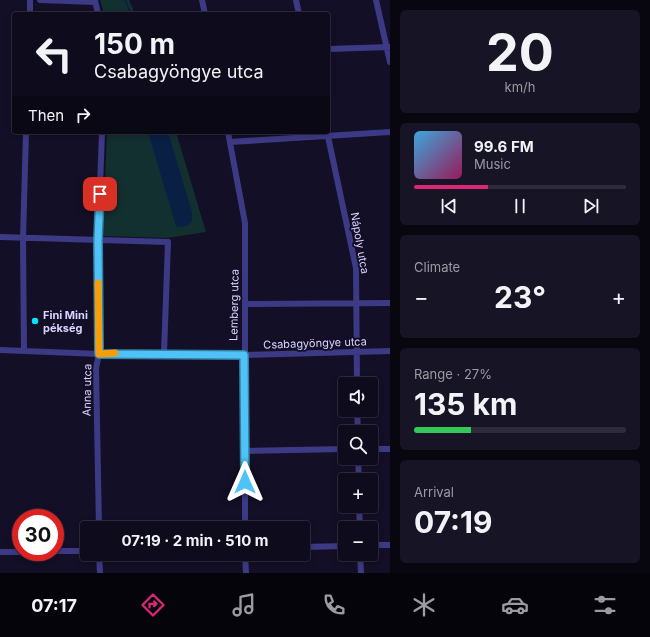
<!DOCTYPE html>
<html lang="en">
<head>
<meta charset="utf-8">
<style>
	body { margin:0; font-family:Inter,sans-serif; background:#171425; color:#f1f3f6; height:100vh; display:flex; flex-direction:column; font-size:15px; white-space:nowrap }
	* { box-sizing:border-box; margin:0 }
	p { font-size:13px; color:#9b9ba3 }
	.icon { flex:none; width:22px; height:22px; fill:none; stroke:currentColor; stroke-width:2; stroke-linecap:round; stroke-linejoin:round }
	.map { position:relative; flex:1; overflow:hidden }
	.drawer { display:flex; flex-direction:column; gap:10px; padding:10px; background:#08060f; width:260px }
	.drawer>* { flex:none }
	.top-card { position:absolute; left:12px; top:12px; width:318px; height:122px; border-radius:4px; box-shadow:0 2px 6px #0003,0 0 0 1px #2e2b3b; background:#0e0b1c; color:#f1f3f6; overflow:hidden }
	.fabs { position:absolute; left:338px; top:377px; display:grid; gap:8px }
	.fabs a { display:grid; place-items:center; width:40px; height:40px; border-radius:4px; background:#0e0b1c; box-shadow:0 2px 6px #0003,0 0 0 1px #2e2b3b; font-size:20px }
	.speed { position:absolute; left:12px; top:509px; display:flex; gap:8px; font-size:20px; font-weight:700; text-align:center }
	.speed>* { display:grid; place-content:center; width:52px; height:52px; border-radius:50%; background:#0e0b1c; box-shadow:0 2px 6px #0003,0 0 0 1px #2e2b3b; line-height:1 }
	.speed .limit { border:6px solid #d22; background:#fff; color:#111 }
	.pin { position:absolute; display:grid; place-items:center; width:34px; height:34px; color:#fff; margin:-17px; border-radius:8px; box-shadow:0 2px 6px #0006 }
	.me { position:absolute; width:44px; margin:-22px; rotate:0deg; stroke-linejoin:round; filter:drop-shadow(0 0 3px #0008) }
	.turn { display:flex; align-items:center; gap:14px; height:84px; padding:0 16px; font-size:18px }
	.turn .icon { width:52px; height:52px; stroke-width:2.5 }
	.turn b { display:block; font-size:28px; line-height:34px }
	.then { display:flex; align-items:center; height:38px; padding:0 16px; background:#0003; gap:8px; font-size:15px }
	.big { font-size:30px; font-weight:700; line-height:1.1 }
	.drawer .card { flex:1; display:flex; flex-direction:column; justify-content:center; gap:6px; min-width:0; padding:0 14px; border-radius:6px; background:#171425 }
	.drawer .dial { align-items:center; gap:0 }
	.dial b { font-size:52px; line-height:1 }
	.song { display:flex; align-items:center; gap:12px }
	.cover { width:48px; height:48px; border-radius:6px; background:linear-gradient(135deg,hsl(200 70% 55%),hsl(330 70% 35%)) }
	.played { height:4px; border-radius:2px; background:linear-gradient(90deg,#db2777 35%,#2e2b3b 35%) }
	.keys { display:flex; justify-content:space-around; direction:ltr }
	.heat { display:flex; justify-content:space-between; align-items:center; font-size:22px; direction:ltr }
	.charge { height:6px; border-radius:3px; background:linear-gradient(90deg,#34c759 27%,#2e2b3b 0) }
	.trip { position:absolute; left:80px; top:521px; width:230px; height:40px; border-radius:4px; background:#0e0b1c; box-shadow:0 2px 6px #0003,0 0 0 1px #2e2b3b; font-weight:700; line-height:40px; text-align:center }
	.menu { display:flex; height:64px; justify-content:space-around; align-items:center; background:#06040b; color:#9b9ba3 }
	.menu .icon { width:28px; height:28px }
	.menu .active { color:#db2777 }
	.menu b { font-size:18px; color:#f1f3f6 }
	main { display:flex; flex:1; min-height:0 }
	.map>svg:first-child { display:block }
	.green { fill:#12302f }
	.water { fill:#0a1f44 }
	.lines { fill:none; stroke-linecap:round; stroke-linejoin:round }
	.stream { stroke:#0a1f44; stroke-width:1.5 }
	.minor { stroke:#3d3a85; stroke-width:6 }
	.route-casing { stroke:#337fa1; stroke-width:10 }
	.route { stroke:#4fc3f7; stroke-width:7 }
	.slow { stroke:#f59e0b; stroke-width:7 }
	.poi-dot { fill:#00e5ff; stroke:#130f26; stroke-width:1.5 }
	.labels { text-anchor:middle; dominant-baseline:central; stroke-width:4; stroke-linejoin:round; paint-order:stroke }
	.street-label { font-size:11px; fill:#d9d4ff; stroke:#130f26 }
	.poi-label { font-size:11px; font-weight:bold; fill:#d9d4ff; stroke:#130f26; text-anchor:start }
</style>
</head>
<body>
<main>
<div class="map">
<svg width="390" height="573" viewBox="0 0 390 573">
	<rect width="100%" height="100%" fill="#130f26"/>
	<path class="green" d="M 100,0 L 129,0 L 135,14 L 104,14 Z
		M 107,132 L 176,132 L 206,232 L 167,238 L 103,236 Z"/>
	<path class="water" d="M 148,132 L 168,132 L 192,212 L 192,221 L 187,226 L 179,227 L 176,226 Z"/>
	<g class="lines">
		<path class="stream" d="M 125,0 L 131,14"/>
		<path class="minor" d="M 40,0 L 95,2
			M 95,0 L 98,14
			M 202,0 L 205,14
			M 296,0 L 299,14
			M 376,0 L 390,62
			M 30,14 L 30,0
			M 328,49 L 390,47
			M 228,132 L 245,223 L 245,528
			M 327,132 L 356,268 L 357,384
			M 230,142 L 390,132
			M 0,237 L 168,242 L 164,353
			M 245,304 L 390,303
			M 0,350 L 99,354 L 244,355 L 390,351
			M 24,351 L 23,239 L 26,132
			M 357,410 L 358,432
			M 371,449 L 390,449
			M 245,451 L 345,449
			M 358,458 L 359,480
			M 359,506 L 360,528
			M 99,528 L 96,368 L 99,354 L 98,240 L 102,132
			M 371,545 L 390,545
			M 303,547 L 345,546
			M 55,551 L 87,551
			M 0,552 L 21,552
			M 99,554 L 100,573
			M 245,554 L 246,573
			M 360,554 L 361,573"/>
	</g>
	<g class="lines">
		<defs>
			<path id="route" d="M 100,194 L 98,240 L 99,354 L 244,355 L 245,482"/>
		</defs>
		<use href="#route" class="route-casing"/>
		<use href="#route" class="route"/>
		<path class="slow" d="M 98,283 L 99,354 L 115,353"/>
	</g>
	<circle class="poi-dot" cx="35" cy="321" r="4"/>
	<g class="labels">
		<g class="street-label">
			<text transform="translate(360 243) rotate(80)">Nápoly utca</text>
			<text transform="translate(234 305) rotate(-89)">Lemberg utca</text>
			<text transform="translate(315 343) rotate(-2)">Csabagyöngye utca</text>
			<text transform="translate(87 390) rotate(-89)">Anna utca</text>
		</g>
		<g class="poi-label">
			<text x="43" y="315">Fini Mini<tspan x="43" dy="13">pékség</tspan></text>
		</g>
	</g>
</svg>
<div class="fabs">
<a><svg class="icon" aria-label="sound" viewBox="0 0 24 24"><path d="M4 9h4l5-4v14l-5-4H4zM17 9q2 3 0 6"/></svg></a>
<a><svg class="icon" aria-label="search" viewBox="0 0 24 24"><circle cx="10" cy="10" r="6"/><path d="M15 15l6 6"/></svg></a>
<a>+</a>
<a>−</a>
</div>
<div class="speed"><div class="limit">30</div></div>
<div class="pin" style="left:100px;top:194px;background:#d93025"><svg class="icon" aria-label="arrive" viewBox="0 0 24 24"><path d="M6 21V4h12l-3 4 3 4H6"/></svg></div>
<svg class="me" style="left:245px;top:482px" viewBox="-20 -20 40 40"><path d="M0-17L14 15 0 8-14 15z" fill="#4fc3f7" stroke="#fff" stroke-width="4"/></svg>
<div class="trip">07:19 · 2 min · 510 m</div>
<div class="top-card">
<div class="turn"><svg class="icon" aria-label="left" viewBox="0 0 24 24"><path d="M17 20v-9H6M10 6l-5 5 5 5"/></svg><div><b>150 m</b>Csabagyöngye utca</div></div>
<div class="then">Then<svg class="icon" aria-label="right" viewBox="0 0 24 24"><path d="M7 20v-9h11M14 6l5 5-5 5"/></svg></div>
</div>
</div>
<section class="drawer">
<div class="card dial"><b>20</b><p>km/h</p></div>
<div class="card">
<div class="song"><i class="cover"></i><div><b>99.6 FM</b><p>Music</p></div></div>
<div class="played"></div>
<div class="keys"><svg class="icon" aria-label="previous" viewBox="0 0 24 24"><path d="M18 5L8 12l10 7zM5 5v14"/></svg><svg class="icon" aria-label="pause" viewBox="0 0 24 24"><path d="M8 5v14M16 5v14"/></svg><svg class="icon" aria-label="next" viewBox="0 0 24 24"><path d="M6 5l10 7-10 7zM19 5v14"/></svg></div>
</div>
<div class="card"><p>Climate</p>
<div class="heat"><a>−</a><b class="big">23°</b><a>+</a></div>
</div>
<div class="card"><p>Range · 27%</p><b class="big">135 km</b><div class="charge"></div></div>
<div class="card"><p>Arrival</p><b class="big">07:19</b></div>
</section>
</main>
<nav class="menu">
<b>07:17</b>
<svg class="icon active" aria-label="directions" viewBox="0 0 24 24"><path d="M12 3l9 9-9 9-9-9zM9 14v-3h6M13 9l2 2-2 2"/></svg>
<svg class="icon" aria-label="music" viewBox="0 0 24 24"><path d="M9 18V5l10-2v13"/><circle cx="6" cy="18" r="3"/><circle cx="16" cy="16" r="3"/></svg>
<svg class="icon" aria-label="phone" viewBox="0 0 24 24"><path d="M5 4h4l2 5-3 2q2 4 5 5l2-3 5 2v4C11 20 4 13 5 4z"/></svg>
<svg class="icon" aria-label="climate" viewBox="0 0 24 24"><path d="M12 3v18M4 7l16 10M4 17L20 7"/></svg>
<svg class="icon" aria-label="car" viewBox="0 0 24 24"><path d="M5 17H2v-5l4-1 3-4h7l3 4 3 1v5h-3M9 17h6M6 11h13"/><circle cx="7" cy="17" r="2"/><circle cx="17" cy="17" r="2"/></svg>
<svg class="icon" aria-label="filters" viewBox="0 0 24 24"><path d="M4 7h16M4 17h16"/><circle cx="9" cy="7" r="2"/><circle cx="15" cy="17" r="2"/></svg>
</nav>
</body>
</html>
